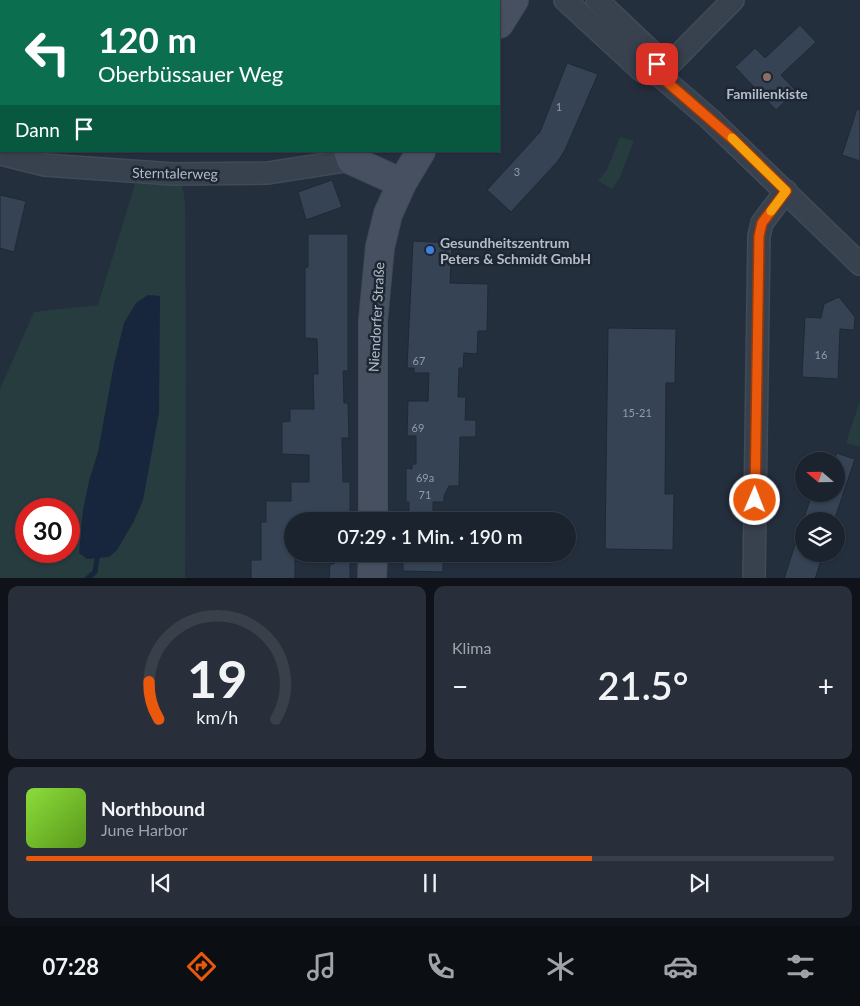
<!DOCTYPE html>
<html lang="de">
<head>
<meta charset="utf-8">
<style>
	body { margin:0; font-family:Lato,sans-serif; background:#282f3a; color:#f1f3f6; height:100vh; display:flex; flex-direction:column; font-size:19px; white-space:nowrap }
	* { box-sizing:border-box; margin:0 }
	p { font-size:16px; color:#a0a4aa }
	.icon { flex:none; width:28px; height:28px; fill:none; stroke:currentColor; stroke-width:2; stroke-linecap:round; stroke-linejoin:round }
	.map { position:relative; height:578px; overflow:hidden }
	.side { display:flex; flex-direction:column; gap:8px; padding:8px; background:#0f1319; flex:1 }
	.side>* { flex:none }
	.top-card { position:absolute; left:0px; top:0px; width:500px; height:152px; box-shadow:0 1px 4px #0004,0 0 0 1px #39404a; background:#0b6e4f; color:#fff; overflow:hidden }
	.needle { width:32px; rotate:290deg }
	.controls { position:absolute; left:795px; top:452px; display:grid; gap:10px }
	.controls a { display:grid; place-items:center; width:50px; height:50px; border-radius:50%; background:#1b232e; box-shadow:0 1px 4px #0004,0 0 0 1px #39404a; font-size:25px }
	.speed { position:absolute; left:15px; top:498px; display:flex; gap:10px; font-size:25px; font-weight:700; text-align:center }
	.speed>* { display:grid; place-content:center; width:65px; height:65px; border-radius:50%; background:#1b232e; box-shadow:0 1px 4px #0004,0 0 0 1px #39404a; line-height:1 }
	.speed .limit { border:8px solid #d22; background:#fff; color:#111 }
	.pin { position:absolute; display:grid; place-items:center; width:42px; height:42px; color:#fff; margin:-21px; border-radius:10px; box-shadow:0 2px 8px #0006 }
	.me { position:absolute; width:55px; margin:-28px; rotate:1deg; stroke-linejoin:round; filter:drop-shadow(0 0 4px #0008) }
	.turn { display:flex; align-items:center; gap:18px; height:105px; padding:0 15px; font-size:22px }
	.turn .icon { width:65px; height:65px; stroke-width:2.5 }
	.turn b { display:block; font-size:35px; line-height:42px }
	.then { display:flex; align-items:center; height:48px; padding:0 15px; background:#0003; gap:10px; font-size:19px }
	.big { font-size:38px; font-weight:600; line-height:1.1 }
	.side .tile { flex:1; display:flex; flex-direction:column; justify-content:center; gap:8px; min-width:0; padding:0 18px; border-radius:10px; background:#282f3a }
	.side .dial { align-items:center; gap:0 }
	.dial svg { height:130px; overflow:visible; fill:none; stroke:#39404a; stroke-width:7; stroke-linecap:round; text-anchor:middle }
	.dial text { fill:#f1f3f6; stroke:none }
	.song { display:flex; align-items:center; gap:15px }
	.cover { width:60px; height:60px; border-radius:8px; background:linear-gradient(135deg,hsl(90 70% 55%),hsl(90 70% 35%)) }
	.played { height:5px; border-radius:2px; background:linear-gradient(90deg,#ea580c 70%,#39404a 70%) }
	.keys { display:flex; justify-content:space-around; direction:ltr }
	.heat { display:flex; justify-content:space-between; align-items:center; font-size:28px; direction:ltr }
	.side .tiles { flex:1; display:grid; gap:8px; grid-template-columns:1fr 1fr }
	.tile:last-child { grid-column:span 2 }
	.trip { position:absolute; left:284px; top:512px; width:292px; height:50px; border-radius:25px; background:#1b232e; box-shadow:0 1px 4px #0004,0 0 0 1px #39404a; font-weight:600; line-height:50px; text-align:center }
	.menu { display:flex; height:80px; justify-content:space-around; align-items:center; background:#0b0e12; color:#a0a4aa }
	.menu .icon { width:35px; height:35px }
	.menu .current { color:#ea580c }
	.menu b { font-size:22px; color:#f1f3f6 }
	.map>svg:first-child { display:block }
	.green { fill:#263c3f; fill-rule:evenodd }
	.water { fill:#17263c }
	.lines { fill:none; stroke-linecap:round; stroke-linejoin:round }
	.stream { stroke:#17263c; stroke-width:5 }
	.building { fill:#364354; stroke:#1f2835 }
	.street-casing { stroke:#414a57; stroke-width:24 }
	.secondary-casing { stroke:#414a57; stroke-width:30 }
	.street { stroke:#38414e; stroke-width:21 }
	.secondary { stroke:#465061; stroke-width:28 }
	.route-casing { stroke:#983908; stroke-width:12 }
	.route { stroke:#ea580c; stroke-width:9 }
	.slow { stroke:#f59e0b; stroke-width:9 }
	.education-dot { fill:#8d6e63; stroke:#1d2633; stroke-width:2 }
	.shop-dot { fill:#3f7fe0; stroke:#1d2633; stroke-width:2 }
	.labels { text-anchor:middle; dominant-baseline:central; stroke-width:5; stroke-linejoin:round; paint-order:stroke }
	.number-label { font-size:11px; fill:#929caa }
	.poi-label { font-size:14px; font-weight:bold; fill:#b4bcc9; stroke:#1d2633 }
	.street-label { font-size:14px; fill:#b4bcc9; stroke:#1d2633 }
</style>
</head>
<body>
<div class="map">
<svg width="860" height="579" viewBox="0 0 860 579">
	<rect width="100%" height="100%" fill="#242f3e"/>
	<path class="green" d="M 620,137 L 634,141 L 620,177 L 612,189 L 598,181 L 607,170 Z
		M 135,184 L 182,185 L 185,201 L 186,373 L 185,578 L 0,579 L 0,389 L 34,312 L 98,305 ZM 26,509 L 69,509 L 69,551 L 26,551 Z
		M 860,401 L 860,447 L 846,443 Z"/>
	<path class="water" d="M 148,295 L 160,296 L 159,413 L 143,500 L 134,521 L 117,550 L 109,557 L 87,559 L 79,553 L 83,510 L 89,481 L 98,452 L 114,364 L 124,323 L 136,303 Z"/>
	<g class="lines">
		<path class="stream" d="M 87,579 L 95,572 L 97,558"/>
	</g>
	<path class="building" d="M 800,25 L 816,42 L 781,75 L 796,91 L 776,110 L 735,67 L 755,48 L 765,58 Z
		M 567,63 L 598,74 L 565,150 L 558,161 L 511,212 L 487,190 L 540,132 Z
		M 857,109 L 860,110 L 860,161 L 842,155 Z
		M 332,180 L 342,207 L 306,220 L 298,192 Z
		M 0,195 L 26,201 L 14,252 L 0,248 Z
		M 308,234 L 348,234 L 348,371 L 343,371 L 344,403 L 348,403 L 349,438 L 342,438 L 343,482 L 350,482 L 350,518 L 292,519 L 292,554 L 295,554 L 295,579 L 251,579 L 251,560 L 261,560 L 261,522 L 266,522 L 266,501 L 291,501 L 291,482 L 309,482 L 309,455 L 282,454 L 282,422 L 290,421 L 290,409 L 314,409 L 313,374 L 318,374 L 317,339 L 305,338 L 305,268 L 308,267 Z
		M 413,241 L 452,243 L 450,283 L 488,284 L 487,331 L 478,331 L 477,354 L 464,353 L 463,368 L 459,368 L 458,397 L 466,397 L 465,420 L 476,420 L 476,437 L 460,437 L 459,486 L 449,486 L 444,496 L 444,502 L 433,502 L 433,519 L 409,519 L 409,502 L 406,502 L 406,468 L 412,469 L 412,464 L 416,464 L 416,436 L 407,436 L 408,401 L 428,401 L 429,373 L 414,373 L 414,368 L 407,368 Z
		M 839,297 L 855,317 L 854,330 L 840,329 L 838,379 L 802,377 L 805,317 L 821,318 L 824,304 Z
		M 608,328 L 676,329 L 675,383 L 666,383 L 665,494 L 674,494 L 673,550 L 605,549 Z
		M 836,453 L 855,459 L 834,521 L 803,521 L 812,494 L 836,494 Z
		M 801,526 L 804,527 L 804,554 L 823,554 L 815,579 L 784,579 Z
		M 333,554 L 350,554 L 350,579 L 329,579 L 330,564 L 334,564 Z
		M 403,554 L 443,555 L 443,572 L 403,571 Z"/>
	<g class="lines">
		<defs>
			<path id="street" d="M 565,0 L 642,71 L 659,75 L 711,120 L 860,264
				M 597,0 L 654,54 L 659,75
				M 659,75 L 733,0
				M 0,154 L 45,165 L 173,174 L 268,173 L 351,160
				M 754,579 L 759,236 L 762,223 L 786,191"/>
			<path id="secondary" d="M 305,0 L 305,1
				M 499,24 L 514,0
				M 348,151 L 351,160 L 402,183
				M 373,521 L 373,321 L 380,247 L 388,214 L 402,183 L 421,151
				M 372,579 L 373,554"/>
		</defs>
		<use href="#street" class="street-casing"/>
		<use href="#secondary" class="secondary-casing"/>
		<use href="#street" class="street"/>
		<use href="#secondary" class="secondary"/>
	</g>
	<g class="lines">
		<defs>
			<path id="route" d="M 657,64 L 659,75 L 735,141 L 786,191 L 762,223 L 759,236 L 755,500"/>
		</defs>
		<use href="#route" class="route-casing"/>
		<use href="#route" class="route"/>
		<path class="slow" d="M 732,138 L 786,191 L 771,211"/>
	</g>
	<circle class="education-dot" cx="767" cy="77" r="5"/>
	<circle class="shop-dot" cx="430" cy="250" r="5"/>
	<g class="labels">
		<g class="number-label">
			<text x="559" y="106">1</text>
			<text x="517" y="171">3</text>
			<text x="821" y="354">16</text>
			<text x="419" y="360">67</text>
			<text x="637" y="412">15-21</text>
			<text x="418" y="427">69</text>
			<text x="425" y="477">69a</text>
			<text x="425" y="494">71</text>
		</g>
		<g class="poi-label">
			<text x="767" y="93">Familienkiste</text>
			<text x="440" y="242" text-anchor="start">Gesundheitszentrum<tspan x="440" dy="16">Peters &amp; Schmidt GmbH</tspan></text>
		</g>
		<g class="street-label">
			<text transform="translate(175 173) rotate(1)">Sterntalerweg</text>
			<text transform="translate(376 317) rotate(-87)">Niendorfer Straße</text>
		</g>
	</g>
</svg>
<div class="controls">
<a><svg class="needle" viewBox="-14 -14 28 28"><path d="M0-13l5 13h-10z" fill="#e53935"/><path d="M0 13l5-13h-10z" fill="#a0a4aa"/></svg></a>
<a><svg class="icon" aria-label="layers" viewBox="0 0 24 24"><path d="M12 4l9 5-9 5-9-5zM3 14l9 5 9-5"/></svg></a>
</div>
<div class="speed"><div class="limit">30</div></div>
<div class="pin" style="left:657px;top:64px;background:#d93025"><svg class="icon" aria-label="arrive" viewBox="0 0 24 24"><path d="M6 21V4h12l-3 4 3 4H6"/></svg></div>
<svg class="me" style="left:755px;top:500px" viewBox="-20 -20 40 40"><circle r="17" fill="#ea580c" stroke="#fff" stroke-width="3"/><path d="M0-11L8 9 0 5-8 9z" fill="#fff"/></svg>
<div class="trip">07:29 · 1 Min. · 190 m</div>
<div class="top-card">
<div class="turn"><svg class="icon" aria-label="left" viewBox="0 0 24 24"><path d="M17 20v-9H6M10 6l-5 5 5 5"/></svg><div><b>120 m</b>Oberbüssauer Weg</div></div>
<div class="then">Dann<svg class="icon" aria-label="arrive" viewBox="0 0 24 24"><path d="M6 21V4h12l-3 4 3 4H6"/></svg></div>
</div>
</div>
<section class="side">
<div class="tiles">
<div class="tile dial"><svg viewBox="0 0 100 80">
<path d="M14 69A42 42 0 1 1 86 69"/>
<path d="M14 69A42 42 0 0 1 8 46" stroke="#ea580c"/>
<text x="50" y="56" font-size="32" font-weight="700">19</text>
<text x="50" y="72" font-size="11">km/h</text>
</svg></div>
<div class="tile"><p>Klima</p>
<div class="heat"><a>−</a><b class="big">21.5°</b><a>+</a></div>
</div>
<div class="tile">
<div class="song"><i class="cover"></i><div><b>Northbound</b><p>June Harbor</p></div></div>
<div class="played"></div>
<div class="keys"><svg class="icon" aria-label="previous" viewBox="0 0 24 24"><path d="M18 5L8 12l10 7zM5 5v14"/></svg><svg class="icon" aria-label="pause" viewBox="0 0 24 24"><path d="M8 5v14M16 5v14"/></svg><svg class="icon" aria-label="next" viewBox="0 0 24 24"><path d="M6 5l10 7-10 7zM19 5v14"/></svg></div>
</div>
</div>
</section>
<nav class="menu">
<b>07:28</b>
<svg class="icon current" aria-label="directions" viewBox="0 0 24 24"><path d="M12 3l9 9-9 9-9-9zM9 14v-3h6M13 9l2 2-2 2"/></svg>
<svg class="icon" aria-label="music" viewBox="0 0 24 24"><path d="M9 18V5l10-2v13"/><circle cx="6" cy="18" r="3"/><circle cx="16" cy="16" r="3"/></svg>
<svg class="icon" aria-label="phone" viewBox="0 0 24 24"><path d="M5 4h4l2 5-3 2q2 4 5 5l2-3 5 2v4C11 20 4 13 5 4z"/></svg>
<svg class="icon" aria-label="climate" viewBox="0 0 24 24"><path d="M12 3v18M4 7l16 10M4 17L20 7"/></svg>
<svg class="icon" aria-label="car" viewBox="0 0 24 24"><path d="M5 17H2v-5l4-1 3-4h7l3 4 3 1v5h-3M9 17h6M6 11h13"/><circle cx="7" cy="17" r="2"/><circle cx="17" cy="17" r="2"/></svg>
<svg class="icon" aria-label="filters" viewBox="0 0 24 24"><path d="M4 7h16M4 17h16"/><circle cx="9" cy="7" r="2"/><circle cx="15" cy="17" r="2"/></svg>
</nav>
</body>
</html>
